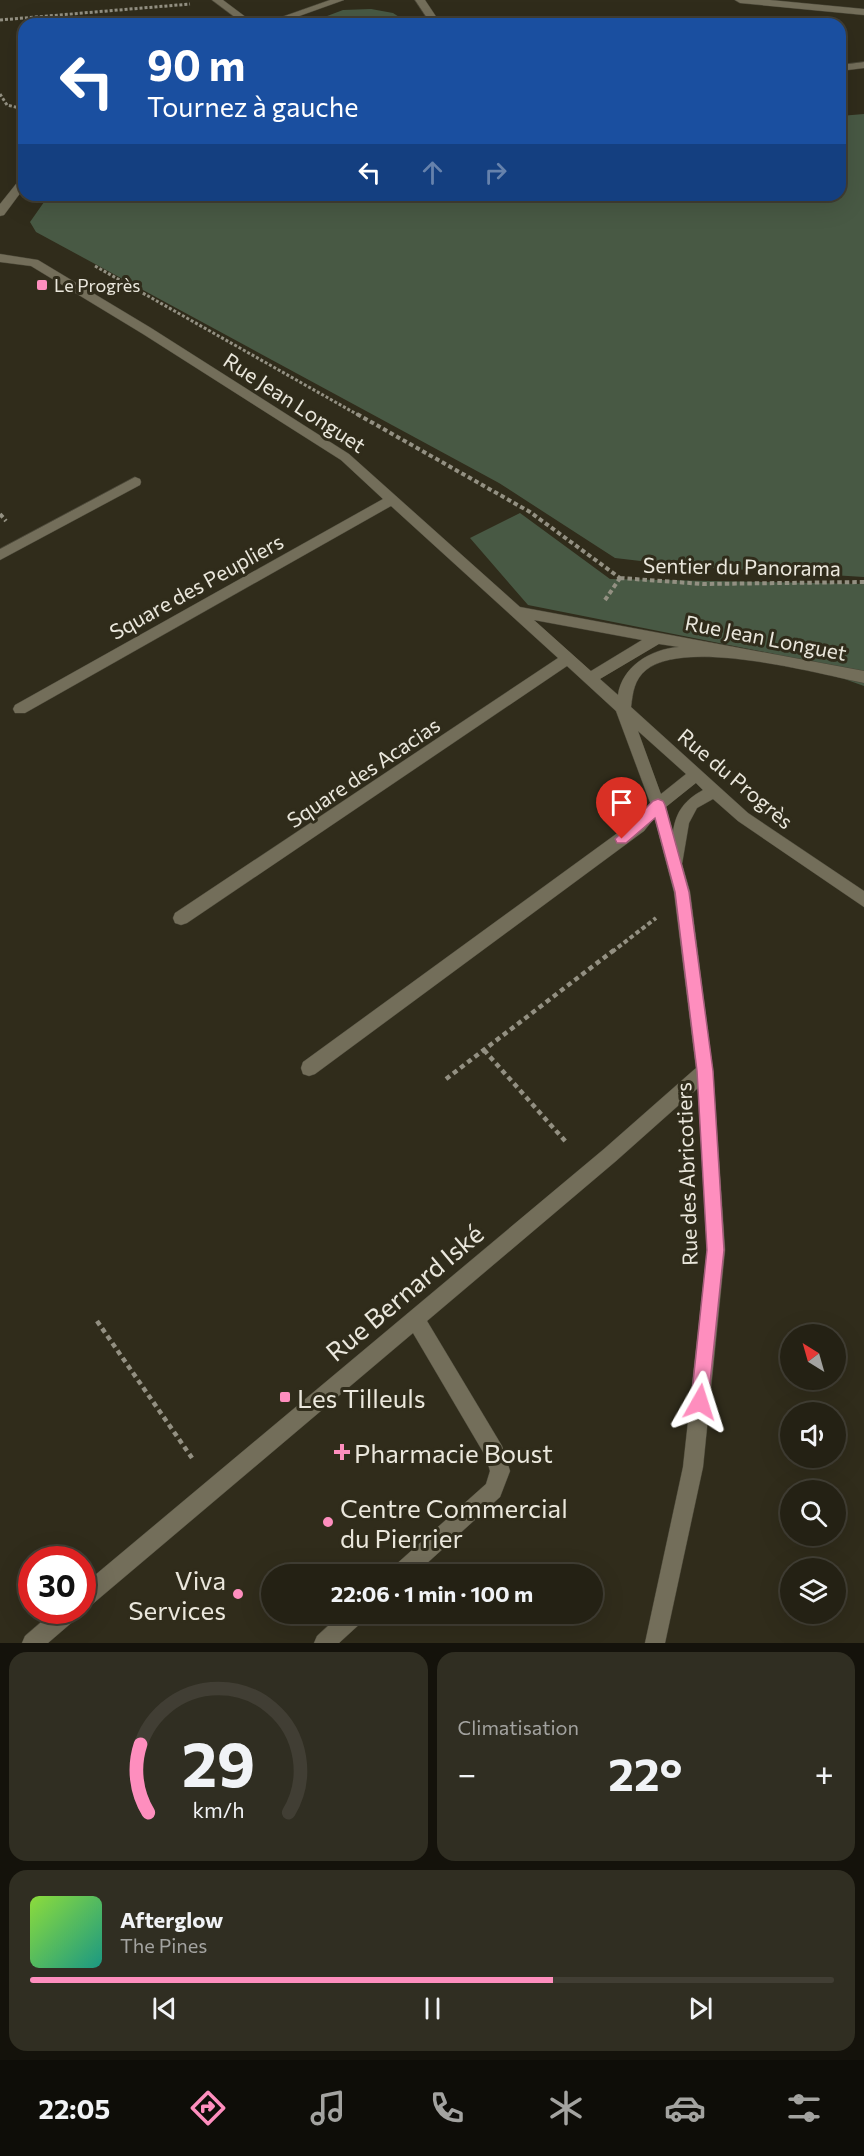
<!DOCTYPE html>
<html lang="fr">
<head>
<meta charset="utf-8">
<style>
	body { margin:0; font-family:Commissioner,sans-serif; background:#302e22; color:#f1f3f6; height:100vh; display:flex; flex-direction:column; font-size:22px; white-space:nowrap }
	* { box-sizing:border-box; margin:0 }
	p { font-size:20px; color:#a3a3a0 }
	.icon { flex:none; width:33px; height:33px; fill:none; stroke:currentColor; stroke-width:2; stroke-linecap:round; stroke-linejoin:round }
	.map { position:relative; height:1643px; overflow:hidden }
	.side { display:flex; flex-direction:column; gap:9px; padding:9px; background:#14120b; flex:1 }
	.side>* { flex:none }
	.hud { position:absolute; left:18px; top:18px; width:828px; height:183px; border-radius:18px; box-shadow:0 6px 24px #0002,0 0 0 2px #413e34; background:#1a4fa0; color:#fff; overflow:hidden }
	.needle { width:39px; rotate:323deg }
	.controls { position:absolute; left:780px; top:1324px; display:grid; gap:12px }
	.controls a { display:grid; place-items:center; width:66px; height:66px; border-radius:50%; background:#242114; box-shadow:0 6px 24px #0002,0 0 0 2px #413e34; font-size:30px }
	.speed { position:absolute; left:18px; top:1546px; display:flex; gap:12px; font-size:30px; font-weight:700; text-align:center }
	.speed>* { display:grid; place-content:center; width:78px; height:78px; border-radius:50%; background:#242114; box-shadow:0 6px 24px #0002,0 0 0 2px #413e34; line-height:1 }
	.speed .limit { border:9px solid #d22; background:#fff; color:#111 }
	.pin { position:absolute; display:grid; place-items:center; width:51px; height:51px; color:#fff; margin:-62px -26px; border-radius:50% 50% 50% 0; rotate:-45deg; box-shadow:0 0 6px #0007 }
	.pin .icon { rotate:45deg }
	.me { position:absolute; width:66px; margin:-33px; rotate:6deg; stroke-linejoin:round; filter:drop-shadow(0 0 4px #0008) }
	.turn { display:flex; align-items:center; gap:21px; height:126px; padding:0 30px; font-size:27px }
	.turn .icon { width:78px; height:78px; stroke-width:2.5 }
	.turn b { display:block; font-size:42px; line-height:51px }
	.lanes { display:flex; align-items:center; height:57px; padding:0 30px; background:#0003; justify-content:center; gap:30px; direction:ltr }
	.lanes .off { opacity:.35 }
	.big { font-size:45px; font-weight:700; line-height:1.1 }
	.side .tile { flex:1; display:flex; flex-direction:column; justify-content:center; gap:9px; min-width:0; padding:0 21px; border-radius:18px; background:#302e22 }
	.side .dial { align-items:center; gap:0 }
	.dial svg { height:156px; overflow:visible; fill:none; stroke:#413e34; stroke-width:7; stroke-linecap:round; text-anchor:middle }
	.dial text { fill:#f1f3f6; stroke:none }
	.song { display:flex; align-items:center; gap:18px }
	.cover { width:72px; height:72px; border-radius:9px; background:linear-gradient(135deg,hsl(90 70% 55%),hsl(170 70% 35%)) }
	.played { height:6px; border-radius:3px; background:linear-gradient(90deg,#fe8ebe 65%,#413e34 65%) }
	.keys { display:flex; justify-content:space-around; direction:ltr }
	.heat { display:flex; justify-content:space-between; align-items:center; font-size:33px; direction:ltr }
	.side .tiles { flex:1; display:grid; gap:9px; grid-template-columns:1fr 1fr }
	.tile:last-child { grid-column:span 2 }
	.trip { position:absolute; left:261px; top:1564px; width:342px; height:60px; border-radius:30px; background:#242114; box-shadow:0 6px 24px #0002,0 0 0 2px #413e34; font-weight:700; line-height:60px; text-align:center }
	.tab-bar { display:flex; height:96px; justify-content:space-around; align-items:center; background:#0e0d08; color:#a3a3a0 }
	.tab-bar .icon { width:42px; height:42px }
	.tab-bar .on { color:#fe8ebe }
	.tab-bar b { font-size:27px; color:#f1f3f6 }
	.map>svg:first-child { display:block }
	.green { fill:#485944 }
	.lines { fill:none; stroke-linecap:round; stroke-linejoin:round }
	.service-casing { stroke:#4a4738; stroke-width:1 }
	.minor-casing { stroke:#4a4738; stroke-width:1 }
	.tertiary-casing { stroke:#4a4738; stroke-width:1 }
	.path-far2 { stroke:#939082; stroke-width:3; stroke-dasharray:3 2; stroke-linecap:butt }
	.path-far1 { stroke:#939082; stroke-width:4; stroke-dasharray:4.5 3; stroke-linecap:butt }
	.path { stroke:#939082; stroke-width:4.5; stroke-dasharray:5 4; stroke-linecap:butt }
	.service { fill:#736e5a; fill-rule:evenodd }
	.minor { fill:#736e5a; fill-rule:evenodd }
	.tertiary { fill:#736e5a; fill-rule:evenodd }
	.route { fill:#fe8ebe; stroke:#a55c7c; stroke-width:1.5 }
	.poi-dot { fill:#fe8ebe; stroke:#302c1b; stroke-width:2 }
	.labels { text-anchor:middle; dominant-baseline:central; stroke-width:6; stroke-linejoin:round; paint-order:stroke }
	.far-poi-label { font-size:18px; fill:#eae7dc; stroke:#302c1b; text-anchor:start }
	.street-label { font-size:21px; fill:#eae7dc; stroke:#302c1b }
	.near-street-label { font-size:26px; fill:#eae7dc; stroke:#302c1b }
	.near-poi-label { font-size:26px; fill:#eae7dc; stroke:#302c1b; text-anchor:start }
</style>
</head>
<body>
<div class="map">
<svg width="864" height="1643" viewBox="0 0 864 1643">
	<rect width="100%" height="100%" fill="#302c1b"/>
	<path class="green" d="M 371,9 L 393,13 L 410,24 L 306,24 L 343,10 Z
		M 864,114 L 864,577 L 683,566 L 615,558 L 499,483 L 36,232 L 30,222 L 49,195 L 840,195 L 840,116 Z
		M 520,513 L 610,579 L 864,584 L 864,686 L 774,654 L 528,605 L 470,538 Z"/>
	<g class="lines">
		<defs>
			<path id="service" d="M 735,0 L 770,0 L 864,9 L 864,15 L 740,3 Z
				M 658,799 L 663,801 L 665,805 L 644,831 L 315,1074 L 309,1076 L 303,1074 L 301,1068 L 303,1062 L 634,821 L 653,801 Z"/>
			<path id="minor" d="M 212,0 L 223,0 L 255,24 L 244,24 Z
				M 415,0 L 425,0 L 441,24 L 431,24 Z
				M 864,62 L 864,68 L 840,71 L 840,65 Z
				M 0,254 L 38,260 L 151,328 L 349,454 L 520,607 L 864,671 L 864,683 C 816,673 686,638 646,670 C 634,680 633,692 631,707 L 748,813 L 864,891 L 864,907 L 738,821 L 713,799 L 697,808 L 689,823 L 682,864 L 690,892 L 713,1071 L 725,1250 L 703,1467 L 665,1643 L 645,1643 L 683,1467 L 707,1250 L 698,1088 L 616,1161 L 427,1321 L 502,1446 L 510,1471 L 500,1497 L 414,1575 L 389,1575 L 392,1568 L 486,1484 L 490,1471 L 486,1457 L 413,1333 L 89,1607 L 82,1610 L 82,1586 L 604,1149 L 696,1068 L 674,892 L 651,805 L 616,711 L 567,666 L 187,923 L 181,925 L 175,923 L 173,918 L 175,913 L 558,658 L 391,506 L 25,713 L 15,713 L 13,709 L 15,705 L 383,499 L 341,460 L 143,334 L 31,266 L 0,262 ZM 534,620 L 642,640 L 591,671 ZM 659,644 L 679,647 C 650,649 622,667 618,695 L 600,679 ZM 638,731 L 686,774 L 661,794 ZM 696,783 L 703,790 C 685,800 676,811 673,832 L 666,807 Z
				M 135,477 L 140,479 L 141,482 L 140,485 L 0,560 L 0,549 Z
				M 54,1611 L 80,1611 L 77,1618 L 48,1643 L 22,1643 L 25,1636 Z
				M 341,1614 L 366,1614 L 363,1621 L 339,1643 L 314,1643 L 317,1636 Z"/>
			<path id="tertiary" d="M 330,0 L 344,0 L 277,24 L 262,24 Z
				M 24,178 L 24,188 L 4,215 L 0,216 L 0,204 L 20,179 Z"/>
		</defs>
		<use href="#service" class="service-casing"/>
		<use href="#minor" class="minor-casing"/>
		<use href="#tertiary" class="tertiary-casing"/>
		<path class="path-far2" d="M 0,20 L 190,4
			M 0,94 L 7,105 L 24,109
			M 95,266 L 360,416"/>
		<path class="path-far1" d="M 357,414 L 530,512 L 620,578
			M 0,514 L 6,521
			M 620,578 L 703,584 L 864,582
			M 605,600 L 620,578
			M 612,952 L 656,918"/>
		<path class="path" d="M 484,1050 L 566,1142
			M 446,1079 L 614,950
			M 97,1321 L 192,1458"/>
		<use href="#service" class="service"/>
		<use href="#minor" class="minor"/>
		<use href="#tertiary" class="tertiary"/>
	</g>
	<path class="route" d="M 658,799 L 663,801 L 665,805 L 689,892 L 713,1071 L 724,1250 L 708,1402 L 706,1408 L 700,1411 L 694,1408 L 691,1402 L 707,1250 L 697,1071 L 675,892 L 655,818 L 626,843 L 617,843 L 615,839 L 653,801 Z"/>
	<g class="poi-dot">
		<rect x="36" y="279" width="12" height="12" rx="3"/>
		<rect x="279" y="1391" width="12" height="12" rx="3"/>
		<path d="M339 1443h6v6h6v6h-6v6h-6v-6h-6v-6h6z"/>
		<circle cx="328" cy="1522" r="6"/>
		<circle cx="238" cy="1594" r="6"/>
	</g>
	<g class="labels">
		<g class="far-poi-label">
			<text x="54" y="285">Le Progrès</text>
		</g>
		<g class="street-label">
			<text transform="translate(295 402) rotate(33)">Rue Jean Longuet</text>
			<text transform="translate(742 566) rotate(1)">Sentier du Panorama</text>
			<text transform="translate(196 586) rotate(-29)">Square des Peupliers</text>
			<text transform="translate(766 637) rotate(11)">Rue Jean Longuet</text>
			<text transform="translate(363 772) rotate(-34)">Square des Acacias</text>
			<text transform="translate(736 778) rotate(40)">Rue du Progrès</text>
			<text transform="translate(686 1174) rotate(-92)">Rue des Abricotiers</text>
		</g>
		<g class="near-street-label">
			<text transform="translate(404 1292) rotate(-40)">Rue Bernard Iské</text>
		</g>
		<g class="near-poi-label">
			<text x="297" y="1397">Les Tilleuls</text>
			<text x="354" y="1452">Pharmacie Boust</text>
			<text x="340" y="1507">Centre Commercial<tspan x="340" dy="30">du Pierrier</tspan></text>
			<text x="226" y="1579" text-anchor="end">Viva<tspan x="226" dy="30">Services</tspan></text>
		</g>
	</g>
</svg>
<div class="controls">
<a><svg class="needle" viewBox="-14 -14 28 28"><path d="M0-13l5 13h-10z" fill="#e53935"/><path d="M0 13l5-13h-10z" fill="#a3a3a0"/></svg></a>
<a><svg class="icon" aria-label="sound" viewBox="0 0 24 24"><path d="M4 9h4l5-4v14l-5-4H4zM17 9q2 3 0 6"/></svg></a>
<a><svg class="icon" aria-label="search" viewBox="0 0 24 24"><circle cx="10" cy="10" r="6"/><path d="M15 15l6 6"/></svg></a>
<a><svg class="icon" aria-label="layers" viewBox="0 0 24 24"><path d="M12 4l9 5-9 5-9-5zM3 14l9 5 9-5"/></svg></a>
</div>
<div class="speed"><div class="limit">30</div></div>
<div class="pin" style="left:622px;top:839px;background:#d93025"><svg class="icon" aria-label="arrive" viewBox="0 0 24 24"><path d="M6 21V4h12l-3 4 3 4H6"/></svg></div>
<svg class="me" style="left:700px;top:1402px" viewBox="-20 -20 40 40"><path d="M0-17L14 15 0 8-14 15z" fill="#fe8ebe" stroke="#fff" stroke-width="4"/></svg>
<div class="trip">22:06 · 1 min · 100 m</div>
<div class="hud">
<div class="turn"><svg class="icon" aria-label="left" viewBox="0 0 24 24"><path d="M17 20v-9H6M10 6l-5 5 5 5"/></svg><div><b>90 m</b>Tournez à gauche</div></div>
<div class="lanes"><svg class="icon" aria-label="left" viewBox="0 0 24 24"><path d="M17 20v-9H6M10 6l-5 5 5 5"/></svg><svg class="icon off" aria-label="ahead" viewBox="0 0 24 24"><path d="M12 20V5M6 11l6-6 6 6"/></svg><svg class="icon off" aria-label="right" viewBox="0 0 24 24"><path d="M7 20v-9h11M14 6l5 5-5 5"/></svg></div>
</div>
</div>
<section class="side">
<div class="tiles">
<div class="tile dial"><svg viewBox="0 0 100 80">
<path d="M14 69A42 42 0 1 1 86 69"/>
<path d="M14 69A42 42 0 0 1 10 34" stroke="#fe8ebe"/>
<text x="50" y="56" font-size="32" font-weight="700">29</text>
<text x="50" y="72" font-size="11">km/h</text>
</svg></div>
<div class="tile"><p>Climatisation</p>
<div class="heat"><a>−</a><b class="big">22°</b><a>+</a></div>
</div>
<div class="tile">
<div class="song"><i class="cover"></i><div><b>Afterglow</b><p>The Pines</p></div></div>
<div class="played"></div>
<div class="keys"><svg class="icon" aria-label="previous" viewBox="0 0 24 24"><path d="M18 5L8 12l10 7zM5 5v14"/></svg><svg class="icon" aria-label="pause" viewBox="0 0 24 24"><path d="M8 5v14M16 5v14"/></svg><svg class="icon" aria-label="next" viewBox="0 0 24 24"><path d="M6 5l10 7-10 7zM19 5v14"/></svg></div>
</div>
</div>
</section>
<nav class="tab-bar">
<b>22:05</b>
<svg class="icon on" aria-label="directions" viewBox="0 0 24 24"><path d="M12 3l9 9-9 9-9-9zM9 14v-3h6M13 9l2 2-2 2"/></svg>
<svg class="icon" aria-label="music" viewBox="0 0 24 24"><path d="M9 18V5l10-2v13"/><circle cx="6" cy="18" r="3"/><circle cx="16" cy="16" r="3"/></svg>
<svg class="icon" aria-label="phone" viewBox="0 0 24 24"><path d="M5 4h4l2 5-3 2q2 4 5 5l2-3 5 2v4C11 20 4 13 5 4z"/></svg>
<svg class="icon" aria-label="climate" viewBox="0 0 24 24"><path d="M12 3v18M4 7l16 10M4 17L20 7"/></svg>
<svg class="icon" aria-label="car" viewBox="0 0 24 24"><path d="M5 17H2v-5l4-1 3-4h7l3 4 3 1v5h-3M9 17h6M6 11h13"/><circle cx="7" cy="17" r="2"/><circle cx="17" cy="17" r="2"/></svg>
<svg class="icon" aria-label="filters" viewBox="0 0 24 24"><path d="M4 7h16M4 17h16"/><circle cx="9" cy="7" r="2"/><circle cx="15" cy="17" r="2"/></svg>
</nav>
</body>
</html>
